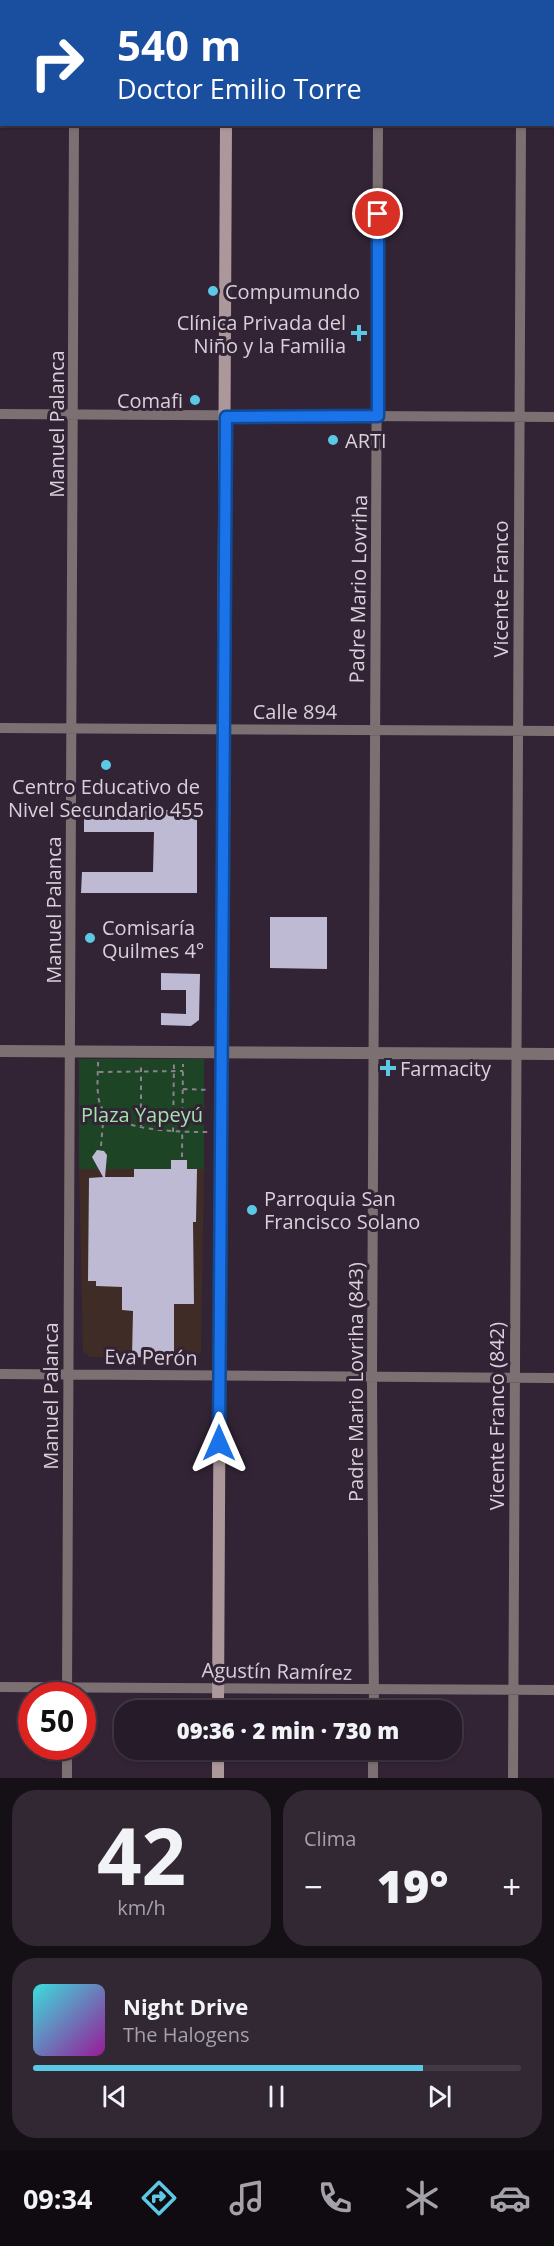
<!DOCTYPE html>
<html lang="es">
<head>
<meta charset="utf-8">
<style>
	body { margin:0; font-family:"Open Sans",sans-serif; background:#322834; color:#f1f3f6; height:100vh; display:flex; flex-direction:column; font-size:22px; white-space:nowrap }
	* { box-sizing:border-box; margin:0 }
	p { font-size:20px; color:#a4a1a8 }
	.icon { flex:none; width:33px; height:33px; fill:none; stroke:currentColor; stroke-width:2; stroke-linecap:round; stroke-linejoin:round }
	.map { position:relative; height:1778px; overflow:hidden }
	.panel { display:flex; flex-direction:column; gap:12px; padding:12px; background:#150f16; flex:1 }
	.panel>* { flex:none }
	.guide { position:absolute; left:0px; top:0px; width:555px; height:126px; box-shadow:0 2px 4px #0004,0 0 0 2px #423945; background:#1a4fa0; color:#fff; overflow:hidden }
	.speed { position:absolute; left:18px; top:1682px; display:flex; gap:12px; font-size:30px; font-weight:700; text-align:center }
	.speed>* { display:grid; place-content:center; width:78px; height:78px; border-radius:50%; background:#261b28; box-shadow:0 2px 4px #0004,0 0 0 2px #423945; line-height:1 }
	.speed .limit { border:9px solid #d22; background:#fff; color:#111 }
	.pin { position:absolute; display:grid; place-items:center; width:51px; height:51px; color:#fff; margin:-26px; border:3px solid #fff; border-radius:50%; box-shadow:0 2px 6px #0007 }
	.me { position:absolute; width:66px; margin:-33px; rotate:0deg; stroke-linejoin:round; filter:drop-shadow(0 0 4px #0008) }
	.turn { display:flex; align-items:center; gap:21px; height:126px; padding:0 18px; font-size:27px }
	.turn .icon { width:78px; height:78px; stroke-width:2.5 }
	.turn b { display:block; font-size:42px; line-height:51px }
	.big { font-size:45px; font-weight:800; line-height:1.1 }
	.panel .card { flex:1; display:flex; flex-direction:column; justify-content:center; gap:9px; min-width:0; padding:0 21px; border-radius:24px; background:#322834 }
	.panel .dial { align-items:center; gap:0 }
	.dial b { font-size:78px; line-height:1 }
	.song { display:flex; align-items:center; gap:18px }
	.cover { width:72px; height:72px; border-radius:9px; background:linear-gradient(135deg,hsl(180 70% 55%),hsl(300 70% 35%)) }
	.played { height:6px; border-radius:3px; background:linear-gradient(90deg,#5bc8e6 80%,#423945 80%) }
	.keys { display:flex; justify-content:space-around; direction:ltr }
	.heat { display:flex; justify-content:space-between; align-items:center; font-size:33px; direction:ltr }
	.panel .tiles { flex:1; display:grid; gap:12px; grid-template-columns:1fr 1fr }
	.card:last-child { grid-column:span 2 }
	.trip { position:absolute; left:114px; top:1700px; width:348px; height:60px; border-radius:24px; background:#261b28; box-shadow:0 2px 4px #0004,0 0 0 2px #423945; font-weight:800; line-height:60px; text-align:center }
	.tabs { display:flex; height:96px; justify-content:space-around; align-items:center; background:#0f0b10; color:#a4a1a8 }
	.tabs .icon { width:42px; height:42px }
	.tabs .active { color:#5bc8e6 }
	.tabs b { font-size:27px; color:#f1f3f6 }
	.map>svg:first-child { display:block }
	.medical { fill:#3f2c27 }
	.green { fill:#1d4424 }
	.building { fill:#bfbad3 }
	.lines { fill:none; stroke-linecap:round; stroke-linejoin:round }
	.path { stroke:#8c818f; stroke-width:2; stroke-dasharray:4.5 4.5; stroke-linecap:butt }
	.minor { stroke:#7d7072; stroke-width:10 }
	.tertiary { stroke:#7d7072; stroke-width:12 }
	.secondary { stroke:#ac989a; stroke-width:12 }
	.route-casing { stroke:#114b97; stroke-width:15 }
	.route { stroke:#1a73e8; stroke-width:10 }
	.poi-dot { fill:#5bc8e6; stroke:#322435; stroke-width:2 }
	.labels { text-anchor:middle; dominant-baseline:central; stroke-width:6; stroke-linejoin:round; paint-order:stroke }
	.poi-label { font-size:20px; fill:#d9d0db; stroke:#322435; text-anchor:start }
	.street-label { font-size:20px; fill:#d9d0db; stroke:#322435 }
	.park-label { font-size:20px; fill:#a1e3a9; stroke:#322435 }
</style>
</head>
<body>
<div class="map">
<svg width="554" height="1778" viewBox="0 0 554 1778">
	<rect width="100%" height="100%" fill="#322435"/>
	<path class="medical" d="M 79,1169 L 204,1169 L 201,1352 L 194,1359 L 90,1357 L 83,1352 Z"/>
	<path class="green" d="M 79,1059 L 204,1059 L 204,1169 L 79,1169 Z"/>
	<path class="building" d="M 84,810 L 197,810 L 197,893 L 81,893 L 82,872 L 153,872 L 154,832 L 84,832 Z
		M 270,917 L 327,917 L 327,969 L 270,968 Z
		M 161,973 L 200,974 L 199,1020 L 191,1026 L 161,1025 L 161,1013 L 186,1014 L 186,990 L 161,990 Z
		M 97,1150 L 104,1151 L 107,1155 L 105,1177 L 134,1177 L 134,1169 L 171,1169 L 171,1160 L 187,1160 L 187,1169 L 197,1169 L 196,1222 L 193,1222 L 194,1304 L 174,1304 L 174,1358 L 132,1357 L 133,1311 L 122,1310 L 122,1287 L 96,1286 L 96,1281 L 88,1281 L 89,1178 L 103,1177 L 92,1157 Z"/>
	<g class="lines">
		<path class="path" d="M 98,1062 C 98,1075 96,1092 100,1104 C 110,1132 184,1132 209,1132
			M 99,1072 L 183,1071
			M 183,1089 L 210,1090
			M 141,1126 L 141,1063
			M 173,1132 L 174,1063
			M 101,1146 L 104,1111
			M 182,1157 L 183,1064"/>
		<path class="minor" d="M 75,2 L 75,0
			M 379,2 L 379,0
			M 521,2 L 521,0
			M 0,100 L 2,100
			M 0,414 L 554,417
			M 0,728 L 554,731
			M 0,1374 L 554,1378
			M 0,1687 L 554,1690
			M 67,1695 L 74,124
			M 374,1710 L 372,1378 L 378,124
			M 67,1778 L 67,1746
			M 373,1778 L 373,1749
			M 513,1778 L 521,124"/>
		<path class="tertiary" d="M 0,1051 L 554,1054"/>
		<path class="secondary" d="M 227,2 L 227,0
			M 218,1710 L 226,124
			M 218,1778 L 218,1749"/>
	</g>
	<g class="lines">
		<defs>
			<path id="route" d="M 219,1443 L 226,417 L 378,416 L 378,214"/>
		</defs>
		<use href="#route" class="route-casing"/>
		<use href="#route" class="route"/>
	</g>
	<g class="poi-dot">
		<circle cx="213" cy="291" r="6"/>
		<path d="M356 324h6v6h6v6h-6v6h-6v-6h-6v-6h6z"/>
		<circle cx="195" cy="400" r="6"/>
		<circle cx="333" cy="440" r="6"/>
		<circle cx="106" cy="765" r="6"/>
		<circle cx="90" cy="938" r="6"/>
		<path d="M385 1059h6v6h6v6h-6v6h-6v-6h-6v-6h6z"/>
		<circle cx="252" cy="1210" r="6"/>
	</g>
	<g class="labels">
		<g class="poi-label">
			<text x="225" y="291">Compumundo</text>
			<text x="346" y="322" text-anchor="end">Clínica Privada del<tspan x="346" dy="23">Niño y la Familia</tspan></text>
			<text x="183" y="400" text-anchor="end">Comafi</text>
			<text x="345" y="440">ARTI</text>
			<text x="106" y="786" text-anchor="middle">Centro Educativo de<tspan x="106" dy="23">Nivel Secundario 455</tspan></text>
			<text x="102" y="927">Comisaría<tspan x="102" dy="23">Quilmes 4°</tspan></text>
			<text x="400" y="1068">Farmacity</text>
			<text x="264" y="1198">Parroquia San<tspan x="264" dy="23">Francisco Solano</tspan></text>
		</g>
		<g class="street-label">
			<text transform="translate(56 424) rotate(-90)">Manuel Palanca</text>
			<text transform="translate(358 589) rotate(-89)">Padre Mario Lovriha</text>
			<text transform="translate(500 589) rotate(-90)">Vicente Franco</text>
			<text x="295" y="711">Calle 894</text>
			<text transform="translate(53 910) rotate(-90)">Manuel Palanca</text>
			<text transform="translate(151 1357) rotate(1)">Eva Perón</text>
			<text transform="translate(355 1382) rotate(-90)">Padre Mario Lovriha (843)</text>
			<text transform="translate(50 1396) rotate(-90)">Manuel Palanca</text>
			<text transform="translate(496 1416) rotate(-90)">Vicente Franco (842)</text>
			<text transform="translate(277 1671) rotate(1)">Agustín Ramírez</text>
		</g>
		<g class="park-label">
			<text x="142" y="1114">Plaza Yapeyú</text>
		</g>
	</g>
</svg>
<div class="speed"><div class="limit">50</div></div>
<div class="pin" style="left:378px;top:214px;background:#d93025"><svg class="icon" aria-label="arrive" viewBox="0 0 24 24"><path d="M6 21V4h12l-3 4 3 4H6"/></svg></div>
<svg class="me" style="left:219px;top:1443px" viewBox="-20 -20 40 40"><path d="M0-17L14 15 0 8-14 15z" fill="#1a73e8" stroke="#fff" stroke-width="4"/></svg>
<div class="trip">09:36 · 2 min · 730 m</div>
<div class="guide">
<div class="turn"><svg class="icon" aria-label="right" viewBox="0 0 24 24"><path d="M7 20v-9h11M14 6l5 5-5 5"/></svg><div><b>540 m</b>Doctor Emilio Torre</div></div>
</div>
</div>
<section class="panel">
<div class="tiles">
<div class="card dial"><b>42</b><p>km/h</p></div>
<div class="card"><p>Clima</p>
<div class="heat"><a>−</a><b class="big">19°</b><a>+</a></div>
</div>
<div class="card">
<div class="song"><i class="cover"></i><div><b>Night Drive</b><p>The Halogens</p></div></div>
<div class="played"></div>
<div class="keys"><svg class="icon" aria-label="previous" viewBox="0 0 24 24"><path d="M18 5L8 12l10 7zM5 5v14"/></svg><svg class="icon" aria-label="pause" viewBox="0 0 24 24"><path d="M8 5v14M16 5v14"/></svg><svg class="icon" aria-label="next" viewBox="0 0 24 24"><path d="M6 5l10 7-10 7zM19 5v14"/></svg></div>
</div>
</div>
</section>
<nav class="tabs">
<b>09:34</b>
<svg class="icon active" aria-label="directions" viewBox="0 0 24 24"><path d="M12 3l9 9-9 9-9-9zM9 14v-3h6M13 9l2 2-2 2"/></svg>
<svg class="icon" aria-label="music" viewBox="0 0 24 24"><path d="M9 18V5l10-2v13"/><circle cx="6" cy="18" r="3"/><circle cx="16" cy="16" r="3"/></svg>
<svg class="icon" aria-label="phone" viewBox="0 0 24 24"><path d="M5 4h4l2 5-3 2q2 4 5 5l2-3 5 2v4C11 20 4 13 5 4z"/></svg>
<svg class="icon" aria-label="climate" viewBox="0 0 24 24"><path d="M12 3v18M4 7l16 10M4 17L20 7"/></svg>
<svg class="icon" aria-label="car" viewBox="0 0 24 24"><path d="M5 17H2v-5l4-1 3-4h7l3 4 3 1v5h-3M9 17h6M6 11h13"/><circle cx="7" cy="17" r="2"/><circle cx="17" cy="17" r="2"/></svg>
</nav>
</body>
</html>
